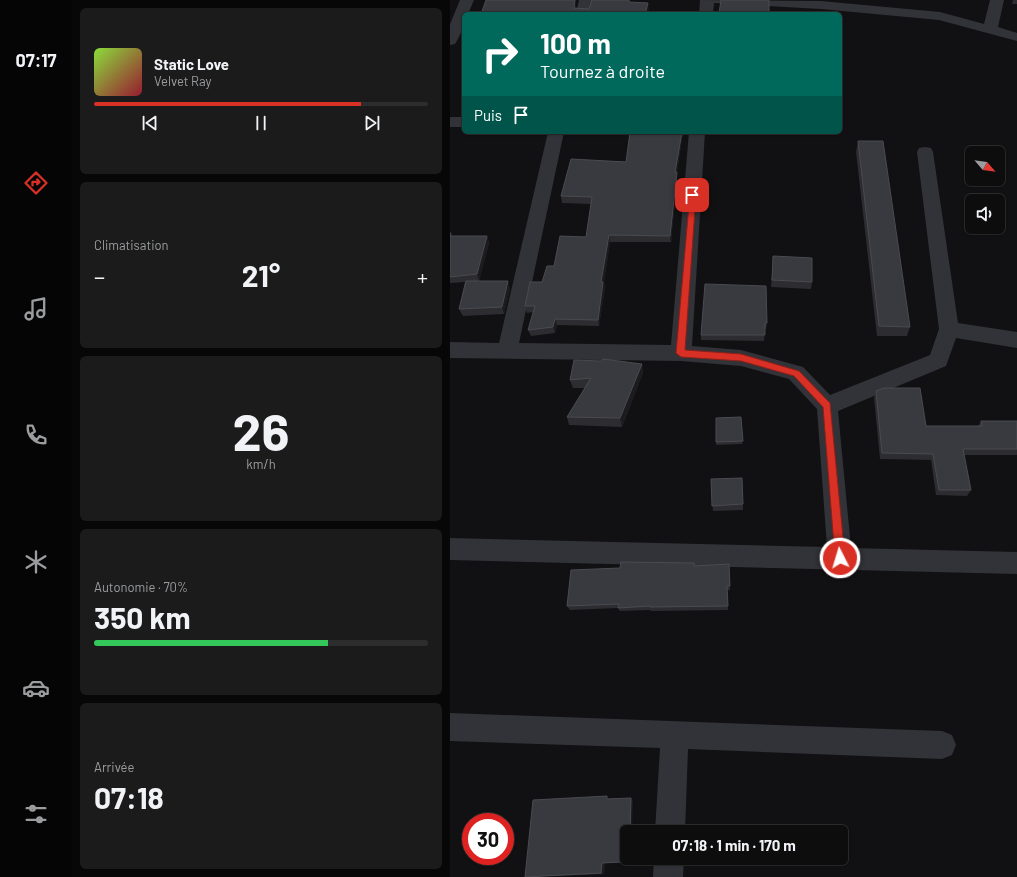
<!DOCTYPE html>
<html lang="fr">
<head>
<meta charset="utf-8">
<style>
	body { margin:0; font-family:Barlow,sans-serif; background:#1b1b1c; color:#f1f3f6; height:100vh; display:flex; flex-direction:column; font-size:15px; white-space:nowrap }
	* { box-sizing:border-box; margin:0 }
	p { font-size:13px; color:#9a9c9e }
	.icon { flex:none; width:22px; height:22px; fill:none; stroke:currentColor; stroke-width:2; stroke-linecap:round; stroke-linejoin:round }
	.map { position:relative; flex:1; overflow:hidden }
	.drawer { display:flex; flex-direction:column; gap:8px; padding:8px; background:#070708; width:378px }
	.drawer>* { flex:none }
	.top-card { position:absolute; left:12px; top:12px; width:380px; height:122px; border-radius:6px; box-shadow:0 1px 3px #0004,0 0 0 1px #2d2d2e; background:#00695c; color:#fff; overflow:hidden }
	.needle { width:26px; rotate:118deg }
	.buttons { position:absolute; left:515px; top:146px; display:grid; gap:8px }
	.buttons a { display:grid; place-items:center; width:40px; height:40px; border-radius:6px; background:#0d0d0e; box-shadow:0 1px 3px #0004,0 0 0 1px #2d2d2e; font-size:20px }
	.speed { position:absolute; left:12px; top:813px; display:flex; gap:8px; font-size:20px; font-weight:700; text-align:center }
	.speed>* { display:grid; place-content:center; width:52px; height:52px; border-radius:50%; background:#0d0d0e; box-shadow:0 1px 3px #0004,0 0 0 1px #2d2d2e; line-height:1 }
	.speed .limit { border:6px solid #d22; background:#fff; color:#111 }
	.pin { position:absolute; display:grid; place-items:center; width:34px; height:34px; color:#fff; margin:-17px; border-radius:8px; box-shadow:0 2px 6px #0006 }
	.me { position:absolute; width:44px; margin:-22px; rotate:355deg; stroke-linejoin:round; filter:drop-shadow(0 0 3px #0008) }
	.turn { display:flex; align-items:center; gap:14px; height:84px; padding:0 12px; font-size:18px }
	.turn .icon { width:52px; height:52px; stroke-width:2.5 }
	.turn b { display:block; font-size:28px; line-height:34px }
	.then { display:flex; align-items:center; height:38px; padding:0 12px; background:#0003; gap:8px; font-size:15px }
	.big { font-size:30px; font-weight:700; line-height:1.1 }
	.drawer .widget { flex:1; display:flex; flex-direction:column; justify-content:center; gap:6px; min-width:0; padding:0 14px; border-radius:6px; background:#1b1b1c }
	.drawer .dial { align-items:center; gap:0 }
	.dial b { font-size:52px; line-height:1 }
	.song { display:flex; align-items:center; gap:12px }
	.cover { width:48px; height:48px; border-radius:6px; background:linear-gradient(135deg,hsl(90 70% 55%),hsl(350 70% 35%)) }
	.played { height:4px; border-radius:2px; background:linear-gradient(90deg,#d93025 80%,#2d2d2e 80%) }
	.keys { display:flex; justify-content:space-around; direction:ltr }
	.heat { display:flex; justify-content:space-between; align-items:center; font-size:22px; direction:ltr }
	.charge { height:6px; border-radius:3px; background:linear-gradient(90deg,#34c759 70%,#2d2d2e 0) }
	.trip { position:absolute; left:170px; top:825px; width:228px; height:40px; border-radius:6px; background:#0d0d0e; box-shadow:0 1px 3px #0004,0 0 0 1px #2d2d2e; font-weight:700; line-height:40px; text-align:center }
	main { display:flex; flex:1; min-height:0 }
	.tab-bar { display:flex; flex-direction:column; width:72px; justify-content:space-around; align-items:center; background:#050506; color:#9a9c9e }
	.tab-bar .icon { width:28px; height:28px }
	.tab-bar .active { color:#d93025 }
	.tab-bar b { font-size:18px; color:#f1f3f6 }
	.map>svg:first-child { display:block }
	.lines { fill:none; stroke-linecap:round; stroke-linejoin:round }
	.minor { fill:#323338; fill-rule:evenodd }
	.wall { fill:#2d2d31 }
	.shaded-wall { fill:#1c1c1f }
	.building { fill:#393a3f; stroke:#4a4b51 }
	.route { fill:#d93025; stroke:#8d1f18 }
</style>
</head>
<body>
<main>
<nav class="tab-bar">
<b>07:17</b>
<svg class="icon active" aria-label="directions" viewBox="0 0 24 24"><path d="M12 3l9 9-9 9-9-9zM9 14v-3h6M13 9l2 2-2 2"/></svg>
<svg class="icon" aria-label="music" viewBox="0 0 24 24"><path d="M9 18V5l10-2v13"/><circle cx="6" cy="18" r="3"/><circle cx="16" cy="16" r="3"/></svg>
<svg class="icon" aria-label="phone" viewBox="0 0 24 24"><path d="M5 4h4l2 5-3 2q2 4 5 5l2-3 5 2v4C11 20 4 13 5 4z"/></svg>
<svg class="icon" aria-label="climate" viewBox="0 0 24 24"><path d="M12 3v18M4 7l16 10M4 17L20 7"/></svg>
<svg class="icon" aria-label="car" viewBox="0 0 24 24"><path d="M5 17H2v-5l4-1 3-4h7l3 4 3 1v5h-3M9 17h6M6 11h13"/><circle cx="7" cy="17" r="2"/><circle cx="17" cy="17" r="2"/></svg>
<svg class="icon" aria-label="filters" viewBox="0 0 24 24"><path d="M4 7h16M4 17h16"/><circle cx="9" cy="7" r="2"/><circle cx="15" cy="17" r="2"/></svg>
</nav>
<section class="drawer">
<div class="widget">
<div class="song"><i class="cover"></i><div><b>Static Love</b><p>Velvet Ray</p></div></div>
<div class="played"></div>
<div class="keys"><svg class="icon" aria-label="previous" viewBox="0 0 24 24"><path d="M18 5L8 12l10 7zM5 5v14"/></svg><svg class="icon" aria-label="pause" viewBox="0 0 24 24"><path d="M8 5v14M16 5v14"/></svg><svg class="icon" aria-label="next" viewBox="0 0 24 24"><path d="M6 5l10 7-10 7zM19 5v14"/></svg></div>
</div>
<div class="widget"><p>Climatisation</p>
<div class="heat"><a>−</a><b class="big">21°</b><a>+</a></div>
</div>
<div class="widget dial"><b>26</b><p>km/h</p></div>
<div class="widget"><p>Autonomie · 70%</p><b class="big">350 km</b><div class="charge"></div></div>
<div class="widget"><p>Arrivée</p><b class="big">07:18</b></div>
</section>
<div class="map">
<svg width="567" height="877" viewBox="0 0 567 877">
	<rect width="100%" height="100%" fill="#111113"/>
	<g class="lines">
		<path class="minor" d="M 10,0 L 24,0 L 18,14 L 14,14 C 14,25 11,35 5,44 L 0,45 L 0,24 Z
			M 129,0 L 143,0 L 140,14 L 126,14 Z
			M 250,0 L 371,1 L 490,12 L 534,24 L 540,0 L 554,0 L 548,27 L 567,33 L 567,41 L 489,20 L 371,9 L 264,3 L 263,14 L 249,14 Z
			M 0,117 L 14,117 L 14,127 L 0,127 Z
			M 98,132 L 114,132 L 69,343 L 221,345 L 239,132 L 255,132 L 242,346 L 291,350 L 353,367 L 380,395 L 480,355 L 489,329 L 467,152 L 469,148 L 475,147 L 481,148 L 483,152 L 508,323 L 567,332 L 567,348 L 506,338 L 496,366 L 388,411 L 401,548 L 567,552 L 567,574 L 0,560 L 0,538 L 377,547 L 367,409 L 339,379 L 291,366 L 231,361 L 0,358 L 0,342 L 49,343 Z
			M 0,713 L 492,731 L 502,735 L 506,745 L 502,755 L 492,759 L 238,749 L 235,832 L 205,832 L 210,748 L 0,741 Z
			M 204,858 L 234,858 L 233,877 L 203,877 Z"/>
	</g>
	<path class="wall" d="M 563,0 L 567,0 L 567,4 L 562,4 Z
		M 180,132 L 233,132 L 227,172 L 227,179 L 221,242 L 160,242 L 154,282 L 155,288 L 149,326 L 107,325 L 105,333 L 81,336 L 78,330 L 83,312 L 77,313 L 75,306 L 104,266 L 136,237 L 141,204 L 112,203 L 111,196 L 176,162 Z
		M 408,141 L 460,327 L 457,336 L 427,336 L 406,152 Z
		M 0,233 L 2,236 L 37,236 L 39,243 L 29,281 L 60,288 L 54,314 L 13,316 L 9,309 L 15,282 L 0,283 Z
		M 323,256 L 362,282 L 361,289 L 321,287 Z
		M 317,323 L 316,329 L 315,329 L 314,341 L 251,340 L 251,335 Z
		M 192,364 L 193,373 L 172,427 L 119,425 L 117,417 L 135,388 L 123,388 L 120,380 Z
		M 426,391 L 476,426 L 528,426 L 531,421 L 567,421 L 567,455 L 514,455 L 521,490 L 517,496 L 486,495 L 481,460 L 430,459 L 424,398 Z
		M 266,418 L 293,441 L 292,444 L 266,445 Z
		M 261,479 L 293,504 L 293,510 L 263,511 Z
		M 279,564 L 280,590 L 277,590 L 278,610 L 201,611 L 200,610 L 170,611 L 168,608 L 120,610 L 117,606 L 245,566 Z
		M 159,798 L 159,799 L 183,800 L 177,832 L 177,856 L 174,856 L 173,862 L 155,863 L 154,874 L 75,877 Z"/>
	<path class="shaded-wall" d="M 125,0 L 126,5 L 125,14 L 124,8 Z
		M 198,3 L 199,10 L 198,14 L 195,14 Z
		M 232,132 L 233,132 L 233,133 L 226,178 L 225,172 Z
		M 227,172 L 227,179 L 221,242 L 220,236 Z
		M 159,235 L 160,242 L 154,282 L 155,288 L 149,326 L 148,320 L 151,282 Z
		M 37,236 L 39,243 L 29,281 L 27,274 Z
		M 58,281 L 60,288 L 54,314 L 52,307 Z
		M 105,319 L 107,325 L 105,333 L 103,327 Z
		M 192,364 L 193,373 L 172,427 L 170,418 Z
		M 181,798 L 183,800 L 182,832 L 180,832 Z
		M 172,855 L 174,856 L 173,862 L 171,862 Z
		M 152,863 L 155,863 L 154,874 L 151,873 Z"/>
	<path class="building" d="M 36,0 L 125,0 L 124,8 L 139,9 L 142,0 L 179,0 L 179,2 L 198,3 L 195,14 L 31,14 Z
		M 271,0 L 319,0 L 319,14 L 269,14 Z
		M 180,132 L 232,132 L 225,172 L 227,172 L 220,236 L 159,235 L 151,282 L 153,282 L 148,320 L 105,319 L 103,327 L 78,330 L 85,306 L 75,306 L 80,282 L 92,282 L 97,266 L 104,266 L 110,236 L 136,237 L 142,197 L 111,196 L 121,159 L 176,162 Z
		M 408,141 L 433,141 L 460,327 L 429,326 Z
		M 0,233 L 1,233 L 0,236 L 37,236 L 27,274 L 0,277 Z
		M 323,256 L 362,258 L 362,282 L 322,280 Z
		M 16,281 L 58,281 L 52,307 L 9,309 Z
		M 255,284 L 316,286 L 317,323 L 315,323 L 315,335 L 251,335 Z
		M 153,359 L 192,364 L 170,418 L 117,417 L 141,378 L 120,380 L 124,360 L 151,361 Z
		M 434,388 L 470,388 L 476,426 L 532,426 L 531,421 L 567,421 L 567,449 L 513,449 L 521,490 L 489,490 L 483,454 L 432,453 L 426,391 Z
		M 291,417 L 293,441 L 266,442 L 266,418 Z
		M 292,478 L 293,504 L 262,506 L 261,479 Z
		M 171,562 L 244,563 L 244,566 L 279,564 L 280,586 L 277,586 L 278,606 L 200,607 L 200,606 L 168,608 L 169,604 L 117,606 L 121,570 L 170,568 Z
		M 157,796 L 157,799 L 181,798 L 180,832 L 177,832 L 177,855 L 172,855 L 171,862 L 152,863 L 151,873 L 75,877 L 83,800 Z"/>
	<path class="route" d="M 240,193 L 245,193 L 246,195 L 235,350 L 291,354 L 349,371 L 380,403 L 395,558 L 394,562 L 390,563 L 387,562 L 385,558 L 373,407 L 344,376 L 291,361 L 231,357 L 226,353 Z"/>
</svg>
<div class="buttons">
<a><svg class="needle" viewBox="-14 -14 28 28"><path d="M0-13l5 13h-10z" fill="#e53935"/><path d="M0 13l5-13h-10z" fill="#9a9c9e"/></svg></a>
<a><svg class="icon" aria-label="sound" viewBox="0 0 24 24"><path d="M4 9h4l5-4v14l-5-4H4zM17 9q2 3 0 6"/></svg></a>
</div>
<div class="speed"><div class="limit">30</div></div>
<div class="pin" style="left:242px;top:195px;background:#d93025"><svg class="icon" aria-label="arrive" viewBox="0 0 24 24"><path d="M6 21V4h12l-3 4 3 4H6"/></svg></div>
<svg class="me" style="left:390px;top:558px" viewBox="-20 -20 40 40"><circle r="17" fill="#d93025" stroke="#fff" stroke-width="3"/><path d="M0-11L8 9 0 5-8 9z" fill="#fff"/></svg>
<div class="trip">07:18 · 1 min · 170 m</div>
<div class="top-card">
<div class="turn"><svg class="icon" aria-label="right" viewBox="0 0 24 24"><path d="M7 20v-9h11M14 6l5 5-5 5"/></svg><div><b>100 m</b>Tournez à droite</div></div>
<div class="then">Puis<svg class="icon" aria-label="arrive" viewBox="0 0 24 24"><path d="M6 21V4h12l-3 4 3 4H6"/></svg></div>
</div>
</div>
</main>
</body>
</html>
